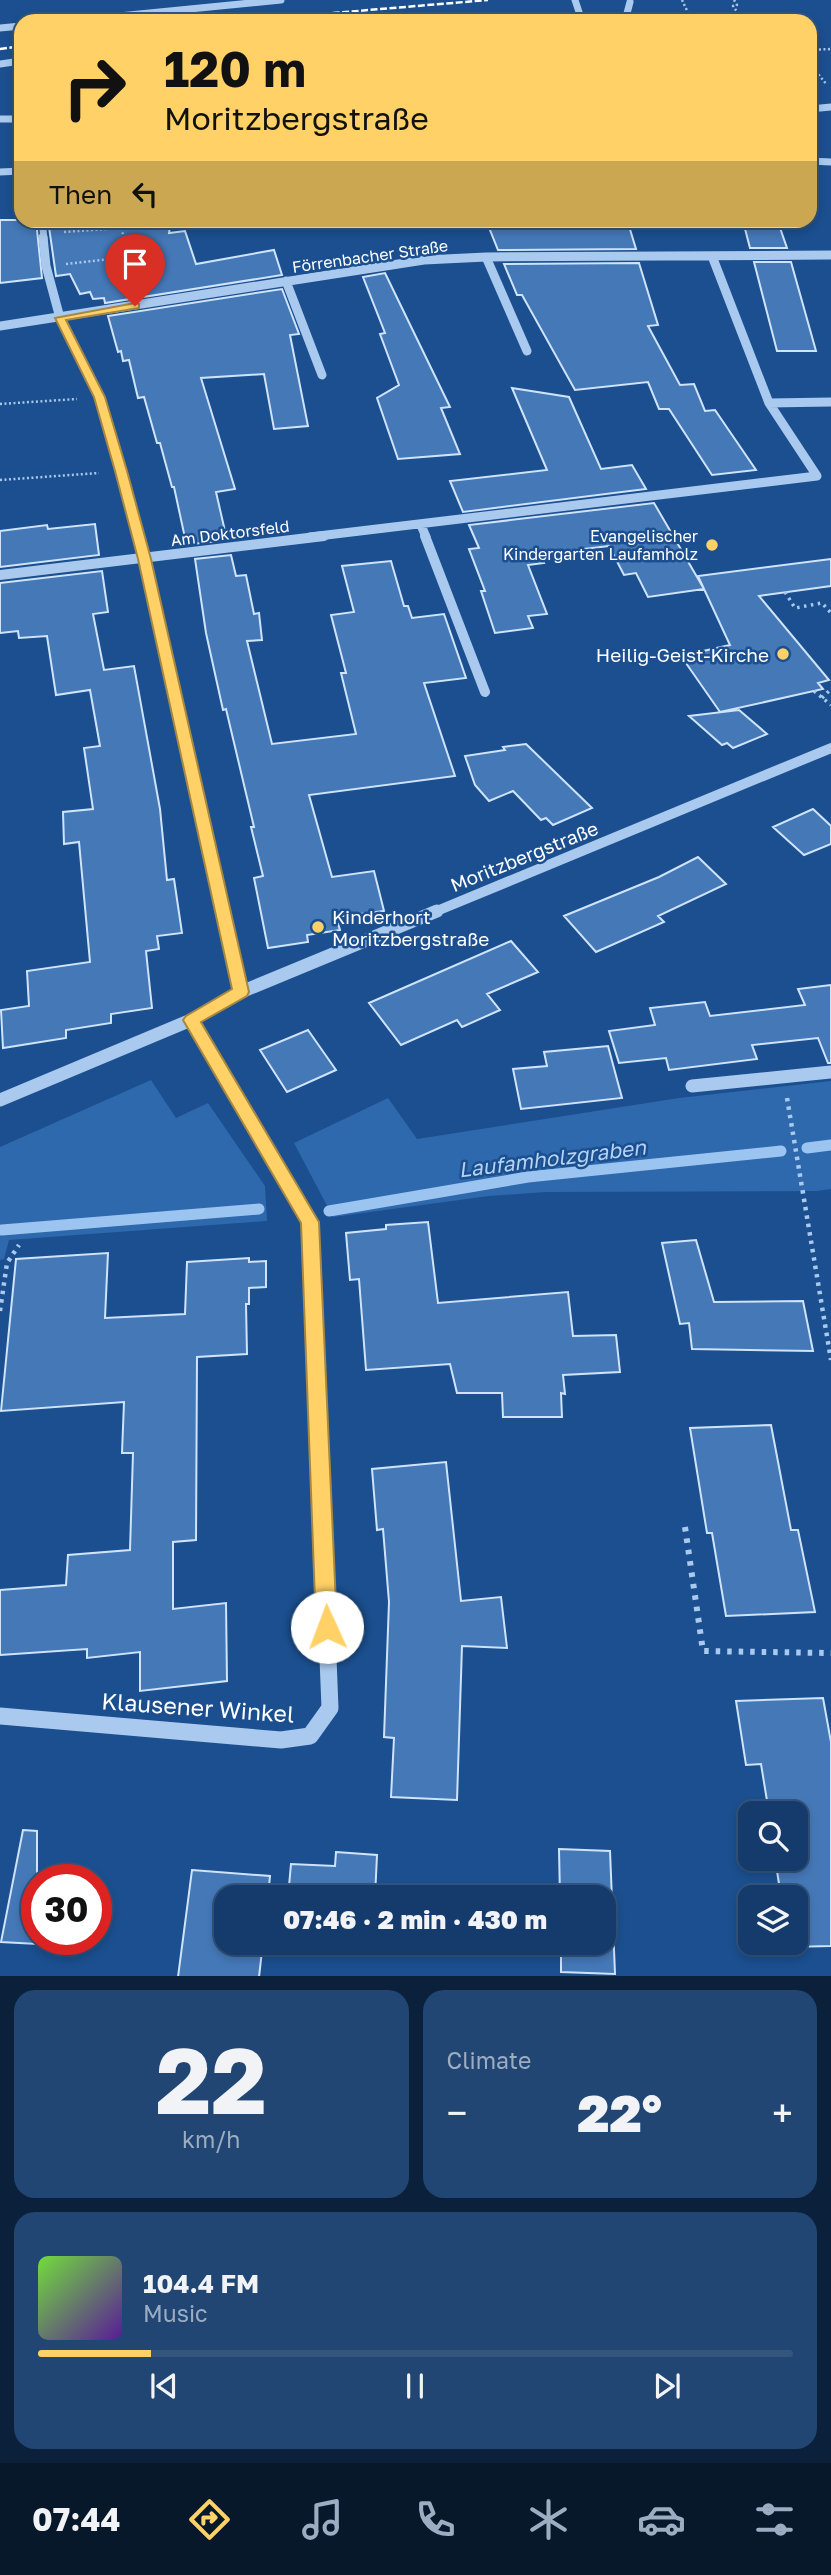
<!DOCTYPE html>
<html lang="en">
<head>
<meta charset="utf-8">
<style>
	body { margin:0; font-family:"Golos Text",sans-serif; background:#214673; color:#f1f3f6; height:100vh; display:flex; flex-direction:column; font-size:26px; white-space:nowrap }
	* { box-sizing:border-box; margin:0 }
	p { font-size:23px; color:#9dadc1 }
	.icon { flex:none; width:38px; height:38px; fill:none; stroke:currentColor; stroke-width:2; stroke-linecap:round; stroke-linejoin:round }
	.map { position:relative; height:1976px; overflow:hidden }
	.panel { display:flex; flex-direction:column; gap:14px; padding:14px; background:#0b203b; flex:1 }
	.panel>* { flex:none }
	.hud { position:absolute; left:14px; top:14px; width:803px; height:214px; border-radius:21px; box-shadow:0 4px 10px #0003,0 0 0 2px #33557e; background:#ffd166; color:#111; overflow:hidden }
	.buttons { position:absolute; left:738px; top:1801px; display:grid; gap:14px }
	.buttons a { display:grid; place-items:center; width:70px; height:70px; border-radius:14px; background:#143b6b; box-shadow:0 4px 10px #0003,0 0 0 2px #33557e; font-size:35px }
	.speed { position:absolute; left:21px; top:1864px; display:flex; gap:14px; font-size:35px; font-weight:700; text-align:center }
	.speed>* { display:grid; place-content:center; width:91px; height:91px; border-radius:50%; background:#143b6b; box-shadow:0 4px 10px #0003,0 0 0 2px #33557e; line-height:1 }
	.speed .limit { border:10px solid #d22; background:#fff; color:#111 }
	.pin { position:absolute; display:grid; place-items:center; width:60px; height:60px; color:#fff; margin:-72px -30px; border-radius:50% 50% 50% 0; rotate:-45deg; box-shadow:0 0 7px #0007 }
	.pin .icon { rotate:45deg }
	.me { position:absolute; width:77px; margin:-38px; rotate:358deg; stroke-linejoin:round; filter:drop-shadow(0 0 5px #0008) }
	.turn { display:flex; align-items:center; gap:24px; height:147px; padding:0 35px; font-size:32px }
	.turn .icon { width:91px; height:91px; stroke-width:2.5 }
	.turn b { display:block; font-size:49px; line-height:60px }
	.then { display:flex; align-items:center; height:66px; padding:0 35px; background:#0003; gap:14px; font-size:26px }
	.big { font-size:52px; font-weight:800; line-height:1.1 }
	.panel .card { flex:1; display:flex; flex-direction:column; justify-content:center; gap:10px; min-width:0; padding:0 24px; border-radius:21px; background:#214673 }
	.panel .dial { align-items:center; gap:0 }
	.dial b { font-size:91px; line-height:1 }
	.song { display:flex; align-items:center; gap:21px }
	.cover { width:84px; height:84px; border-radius:10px; background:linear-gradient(135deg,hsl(100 70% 55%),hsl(270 70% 35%)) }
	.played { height:7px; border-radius:4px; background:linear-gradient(90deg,#ffd166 15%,#33557e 15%) }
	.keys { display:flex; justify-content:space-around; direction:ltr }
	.heat { display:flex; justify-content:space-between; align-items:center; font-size:38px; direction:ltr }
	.panel .tiles { flex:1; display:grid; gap:14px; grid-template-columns:1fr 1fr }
	.card:last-child { grid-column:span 2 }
	.trip { position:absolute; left:214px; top:1885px; width:402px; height:70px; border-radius:21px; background:#143b6b; box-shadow:0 4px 10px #0003,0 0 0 2px #33557e; font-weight:800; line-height:70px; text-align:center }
	.tab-bar { display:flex; height:112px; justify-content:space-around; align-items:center; background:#08182b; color:#9dadc1 }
	.tab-bar .icon { width:49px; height:49px }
	.tab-bar .active { color:#ffd166 }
	.tab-bar b { font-size:32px; color:#f1f3f6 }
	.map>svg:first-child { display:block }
	.green { fill:#2e69ad }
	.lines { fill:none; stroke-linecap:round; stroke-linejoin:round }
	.stream { stroke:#9cc4f0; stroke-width:11 }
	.building { fill:#4478b7; stroke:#cfe3fa; stroke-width:2 }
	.path-far3 { stroke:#a9c9ee; stroke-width:2.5; stroke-dasharray:2 2.5; stroke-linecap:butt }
	.path-far2 { stroke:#a9c9ee; stroke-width:3.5; stroke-dasharray:2.5 4.5; stroke-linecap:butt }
	.path-far1 { stroke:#a9c9ee; stroke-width:4.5; stroke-dasharray:3.5 5; stroke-linecap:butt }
	.path { stroke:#a9c9ee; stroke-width:6; stroke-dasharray:4.5 7; stroke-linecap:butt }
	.minor-far4 { stroke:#a9c9ee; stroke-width:7 }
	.minor-far3 { stroke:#a9c9ee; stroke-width:9 }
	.minor-far2 { stroke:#a9c9ee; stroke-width:10 }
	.minor-far1 { stroke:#a9c9ee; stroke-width:13 }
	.minor { stroke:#a9c9ee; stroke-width:17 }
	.rail { stroke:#fff; stroke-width:2.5; stroke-dasharray:7 2.5; stroke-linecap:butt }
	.route { fill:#ffd166; stroke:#a68842; stroke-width:2 }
	.poi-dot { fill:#ffd166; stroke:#1b4f8f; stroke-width:2.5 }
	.labels { text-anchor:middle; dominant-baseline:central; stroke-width:5; stroke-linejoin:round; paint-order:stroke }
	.far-street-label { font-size:16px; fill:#fff; stroke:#1b4f8f }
	.far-poi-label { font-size:16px; fill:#fff; stroke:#1b4f8f; text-anchor:end }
	.poi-label { font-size:19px; fill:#fff; stroke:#1b4f8f; text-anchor:end }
	.street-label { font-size:19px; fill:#fff; stroke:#1b4f8f }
	.water-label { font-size:21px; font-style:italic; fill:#b5d3f5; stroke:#1b4f8f }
	.near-street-label { font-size:23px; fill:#fff; stroke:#1b4f8f }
</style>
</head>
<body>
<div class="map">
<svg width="831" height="1977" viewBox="0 0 831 1977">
	<rect width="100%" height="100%" fill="#1b4f8f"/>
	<path class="green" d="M 151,1080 L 176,1118 L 208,1103 L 265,1186 L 267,1221 L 9,1240 L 4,1259 L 0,1260 L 0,1147 Z
		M 831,1081 L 831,1189 L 817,1191 L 546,1192 L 489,1196 L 333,1217 L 294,1143 L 388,1098 L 417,1139 L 679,1098 Z"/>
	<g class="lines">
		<path class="stream" d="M 807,1148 L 831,1145
			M 329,1211 L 528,1177 L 781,1151
			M 2,1230 L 259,1209"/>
	</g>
	<path class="building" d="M 0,220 L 36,220 L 42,278 L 0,283 Z
		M 48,220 L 171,220 L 169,233 L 185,231 L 196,264 L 274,250 L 282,275 L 105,303 L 104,298 L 93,299 L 90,292 L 80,294 L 70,274 L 56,276 Z
		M 486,220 L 526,220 L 527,225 L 629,226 L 636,249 L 498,250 Z
		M 744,225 L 779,225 L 787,248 L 750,248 Z
		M 754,262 L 791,262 L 816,351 L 777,351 Z
		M 639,263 L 658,325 L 648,326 L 680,385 L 694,384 L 705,411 L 715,410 L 756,470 L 712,475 L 669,409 L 659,409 L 648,382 L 575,390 L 522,295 L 517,295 L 504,264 Z
		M 385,273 L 450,407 L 441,408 L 460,454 L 398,459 L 377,398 L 399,385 L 380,334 L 385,333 L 363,277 Z
		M 282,289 L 299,334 L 290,335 L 308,426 L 274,429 L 264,374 L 201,378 L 235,489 L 216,492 L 227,540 L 193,544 L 192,537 L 185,538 L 174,487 L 172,487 L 160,443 L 157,443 L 144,397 L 138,398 L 129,360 L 123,361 L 121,351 L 118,352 L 108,316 Z
		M 512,388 L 569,397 L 601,469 L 632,465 L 646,489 L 463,512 L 450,481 L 547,470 Z
		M 654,503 L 704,589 L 648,597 L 636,573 L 624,575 L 609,546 L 540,554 L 544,563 L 528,565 L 547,614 L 528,616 L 533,628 L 495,633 L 481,591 L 485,591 L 469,549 L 479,548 L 469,525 Z
		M 95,524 L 99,555 L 0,567 L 0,531 L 47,525 L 48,529 Z
		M 231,555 L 236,576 L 246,575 L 254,614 L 259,613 L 262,640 L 247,641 L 272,744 L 356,734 L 341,673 L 346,673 L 331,615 L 354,612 L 342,566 L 391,561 L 404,606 L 408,606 L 412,618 L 444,614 L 466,678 L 424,683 L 455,776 L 309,795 L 332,877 L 374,871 L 384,911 L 336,917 L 340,930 L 307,935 L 308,942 L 268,948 L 254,878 L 263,876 L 251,827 L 254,827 L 226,709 L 223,710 L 206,633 L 195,559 Z
		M 831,559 L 831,586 L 759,596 L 829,680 L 818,683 L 823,689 L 720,712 L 681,656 L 730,645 L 698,576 Z
		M 102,571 L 108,612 L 93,614 L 104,670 L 134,666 L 160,809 L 167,880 L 174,879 L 182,933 L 157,936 L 159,949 L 146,951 L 152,1008 L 111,1014 L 111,1023 L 66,1030 L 66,1038 L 3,1048 L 1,1010 L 29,1006 L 27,971 L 90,962 L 79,842 L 64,844 L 63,812 L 93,809 L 84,748 L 100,746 L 90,690 L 56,695 L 47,636 L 19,638 L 18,631 L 0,633 L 0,583 Z
		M 739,710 L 767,734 L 733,748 L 727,743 L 722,745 L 689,716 Z
		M 526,744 L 592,808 L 553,825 L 546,818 L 541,820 L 513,791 L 489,801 L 475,785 L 465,756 L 505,750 L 503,747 Z
		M 813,809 L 831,826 L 831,844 L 804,855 L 773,827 Z
		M 698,857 L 726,884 L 658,916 L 664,922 L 596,952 L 564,916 L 659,877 Z
		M 511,941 L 538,972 L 487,994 L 500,1010 L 462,1027 L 457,1020 L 401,1045 L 369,1003 Z
		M 831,985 L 831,1063 L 828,1063 L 818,1038 L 752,1045 L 757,1059 L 669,1070 L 666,1058 L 619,1063 L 609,1031 L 655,1025 L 650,1008 L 705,1002 L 710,1016 L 805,1005 L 798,989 Z
		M 308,1030 L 336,1070 L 287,1092 L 260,1050 Z
		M 608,1046 L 622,1098 L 521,1109 L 513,1069 L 547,1066 L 544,1052 Z
		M 428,1222 L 438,1303 L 568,1292 L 573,1336 L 616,1335 L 620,1372 L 563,1375 L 565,1394 L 561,1393 L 562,1417 L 503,1417 L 502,1393 L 457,1393 L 450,1364 L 366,1370 L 359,1279 L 350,1280 L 346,1233 L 386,1229 L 386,1225 Z
		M 696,1240 L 714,1302 L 803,1301 L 813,1351 L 692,1349 L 689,1323 L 680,1324 L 662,1243 Z
		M 108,1253 L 105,1318 L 185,1314 L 187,1262 L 249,1258 L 249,1262 L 266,1261 L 266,1287 L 249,1288 L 249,1304 L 246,1304 L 247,1354 L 197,1357 L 196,1540 L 173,1542 L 173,1609 L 226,1603 L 227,1681 L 140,1691 L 140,1652 L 87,1658 L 87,1649 L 0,1655 L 0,1590 L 66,1585 L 68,1555 L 130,1550 L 133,1453 L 122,1453 L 124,1402 L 1,1411 L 16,1259 Z
		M 771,1425 L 791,1530 L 798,1530 L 815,1612 L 726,1616 L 712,1533 L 707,1533 L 690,1428 Z
		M 446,1462 L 461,1601 L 501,1597 L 507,1648 L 462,1646 L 457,1800 L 391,1797 L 394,1738 L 384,1737 L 389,1602 L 383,1529 L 377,1530 L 372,1469 Z
		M 823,1698 L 831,1742 L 831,1946 L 789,1947 L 788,1942 L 796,1942 L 796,1897 L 781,1897 L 775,1858 L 796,1858 L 796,1813 L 769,1813 L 761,1764 L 746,1765 L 736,1701 Z
		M 23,1830 L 37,1831 L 37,1944 L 1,1942 Z
		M 559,1849 L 610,1851 L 615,1974 L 561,1972 L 561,1942 L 604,1942 L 604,1897 L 560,1897 Z
		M 336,1852 L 377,1855 L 375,1897 L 288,1897 L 291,1864 L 335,1866 Z
		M 192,1870 L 270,1876 L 268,1897 L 226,1897 L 226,1942 L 263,1942 L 259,1977 L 178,1977 Z"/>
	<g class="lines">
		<path class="path-far3" d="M 682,0 L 692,21
			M 734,0 L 737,5 L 733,6 L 742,19
			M 810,50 L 831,49
			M 810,64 L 827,85
			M 121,228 L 130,256
			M 64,232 L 178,224 L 177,220
			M 66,264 L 163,253
			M 0,404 L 77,399
			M 0,480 L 99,473"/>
		<path class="path-far2" d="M 785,592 L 795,608 L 822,603 L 831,613
			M 814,691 L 831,705
			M 822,698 L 831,689"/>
		<path class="path-far1" d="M 787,1098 L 831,1360
			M 0,1311 L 7,1263 L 19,1245"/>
		<path class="path" d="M 685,1527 L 703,1651 L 831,1653"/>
		<path class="minor-far4" d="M 575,0 L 582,21
			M 68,21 L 281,0
			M 625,21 L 630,2
			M 0,28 L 21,26
			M 0,64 L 21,61
			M 810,109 L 831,107
			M 0,119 L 21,119
			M 810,161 L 831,162
			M 0,172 L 21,171
			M 42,220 L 44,239"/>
		<path class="minor-far3" d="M 43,237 L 46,266 L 60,318 L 99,397 L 139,537
			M 486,257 L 527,351
			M 286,281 L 322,375
			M 0,326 L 424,260 L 486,257 L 831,255
			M 769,403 L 831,402
			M 421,525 L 426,537
			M 310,537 L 817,476 L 769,403 L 712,256"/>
		<path class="minor-far2" d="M 138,536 L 223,913
			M 425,536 L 485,692
			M 0,575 L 324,536
			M 432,913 L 831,748"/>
		<path class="minor-far1" d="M 223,911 L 241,992
			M 191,1020 L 310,1222 L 317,1385
			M 692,1086 L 831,1072
			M 0,1100 L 191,1020 L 241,992 L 437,911"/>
		<path class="minor" d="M 0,1716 L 281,1740 L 310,1736 L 330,1708 L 317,1383"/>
		<path class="rail" d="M 201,21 L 247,16
			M 238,21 L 488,0
			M 0,49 L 21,46"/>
	</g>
	<path class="route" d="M 135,303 L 139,304 L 139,308 L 66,320 L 105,397 L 127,471 L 151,559 L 249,992 L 247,996 L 201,1022 L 319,1222 L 337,1627 L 334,1634 L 327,1637 L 319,1634 L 316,1627 L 301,1223 L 183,1020 L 186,1016 L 232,989 L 138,559 L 115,471 L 94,397 L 55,318 Z"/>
	<g class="poi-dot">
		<circle cx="712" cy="545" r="7"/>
		<circle cx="783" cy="654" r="7"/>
		<circle cx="318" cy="927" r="7"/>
	</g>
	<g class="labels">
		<g class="far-street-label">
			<text transform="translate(370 256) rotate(-8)">Förrenbacher Straße</text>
			<text transform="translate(230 533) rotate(-7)">Am Doktorsfeld</text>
		</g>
		<g class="far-poi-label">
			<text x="698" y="536">Evangelischer<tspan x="698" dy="18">Kindergarten Laufamholz</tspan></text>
		</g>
		<g class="poi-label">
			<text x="769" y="654">Heilig-Geist-Kirche</text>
			<text x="332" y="916" text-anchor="start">Kinderhort<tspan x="332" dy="22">Moritzbergstraße</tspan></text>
		</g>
		<g class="street-label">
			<text transform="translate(524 856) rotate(-22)">Moritzbergstraße</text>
		</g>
		<g class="water-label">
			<text transform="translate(552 1158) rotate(-7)">Laufamholzgraben</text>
		</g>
		<g class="near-street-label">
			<text transform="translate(198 1707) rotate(4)">Klausener Winkel</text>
		</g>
	</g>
</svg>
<div class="buttons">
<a><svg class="icon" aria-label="search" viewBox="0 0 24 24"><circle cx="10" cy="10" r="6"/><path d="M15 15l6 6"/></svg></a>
<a><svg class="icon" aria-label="layers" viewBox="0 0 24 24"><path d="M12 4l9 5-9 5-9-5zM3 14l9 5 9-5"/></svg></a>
</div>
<div class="speed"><div class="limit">30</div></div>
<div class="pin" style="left:135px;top:306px;background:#d93025"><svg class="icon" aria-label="arrive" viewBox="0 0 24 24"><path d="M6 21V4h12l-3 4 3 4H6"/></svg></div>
<svg class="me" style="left:327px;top:1627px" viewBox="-20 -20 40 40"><circle r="19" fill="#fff"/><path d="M0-13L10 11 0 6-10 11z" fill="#ffd166"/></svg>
<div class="trip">07:46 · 2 min · 430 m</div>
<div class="hud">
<div class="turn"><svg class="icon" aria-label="right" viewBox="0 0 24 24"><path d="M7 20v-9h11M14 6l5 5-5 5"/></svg><div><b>120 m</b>Moritzbergstraße</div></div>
<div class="then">Then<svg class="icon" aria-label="left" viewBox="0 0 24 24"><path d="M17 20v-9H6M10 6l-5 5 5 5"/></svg></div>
</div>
</div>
<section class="panel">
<div class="tiles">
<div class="card dial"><b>22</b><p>km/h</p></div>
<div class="card"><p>Climate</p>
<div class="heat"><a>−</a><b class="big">22°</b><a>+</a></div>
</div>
<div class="card">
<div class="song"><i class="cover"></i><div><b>104.4 FM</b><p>Music</p></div></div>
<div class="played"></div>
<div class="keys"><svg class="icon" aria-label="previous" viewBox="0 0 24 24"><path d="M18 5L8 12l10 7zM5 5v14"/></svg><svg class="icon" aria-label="pause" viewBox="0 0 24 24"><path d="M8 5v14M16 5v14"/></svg><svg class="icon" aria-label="next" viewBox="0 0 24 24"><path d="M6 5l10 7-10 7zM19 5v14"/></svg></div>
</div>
</div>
</section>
<nav class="tab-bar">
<b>07:44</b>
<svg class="icon active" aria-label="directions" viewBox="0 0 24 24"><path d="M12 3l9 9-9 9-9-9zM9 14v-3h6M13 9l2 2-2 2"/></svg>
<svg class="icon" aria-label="music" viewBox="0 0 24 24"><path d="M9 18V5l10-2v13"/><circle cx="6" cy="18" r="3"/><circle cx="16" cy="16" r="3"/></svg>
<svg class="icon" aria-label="phone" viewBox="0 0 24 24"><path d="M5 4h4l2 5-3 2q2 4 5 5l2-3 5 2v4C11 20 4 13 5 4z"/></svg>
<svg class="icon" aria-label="climate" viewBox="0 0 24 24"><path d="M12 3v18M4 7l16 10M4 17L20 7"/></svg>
<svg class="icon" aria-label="car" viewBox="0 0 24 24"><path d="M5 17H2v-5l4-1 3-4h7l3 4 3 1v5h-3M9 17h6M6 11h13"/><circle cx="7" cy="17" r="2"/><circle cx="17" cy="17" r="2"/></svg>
<svg class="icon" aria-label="filters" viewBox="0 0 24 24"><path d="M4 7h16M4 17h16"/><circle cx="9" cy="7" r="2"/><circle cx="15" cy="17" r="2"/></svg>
</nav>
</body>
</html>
